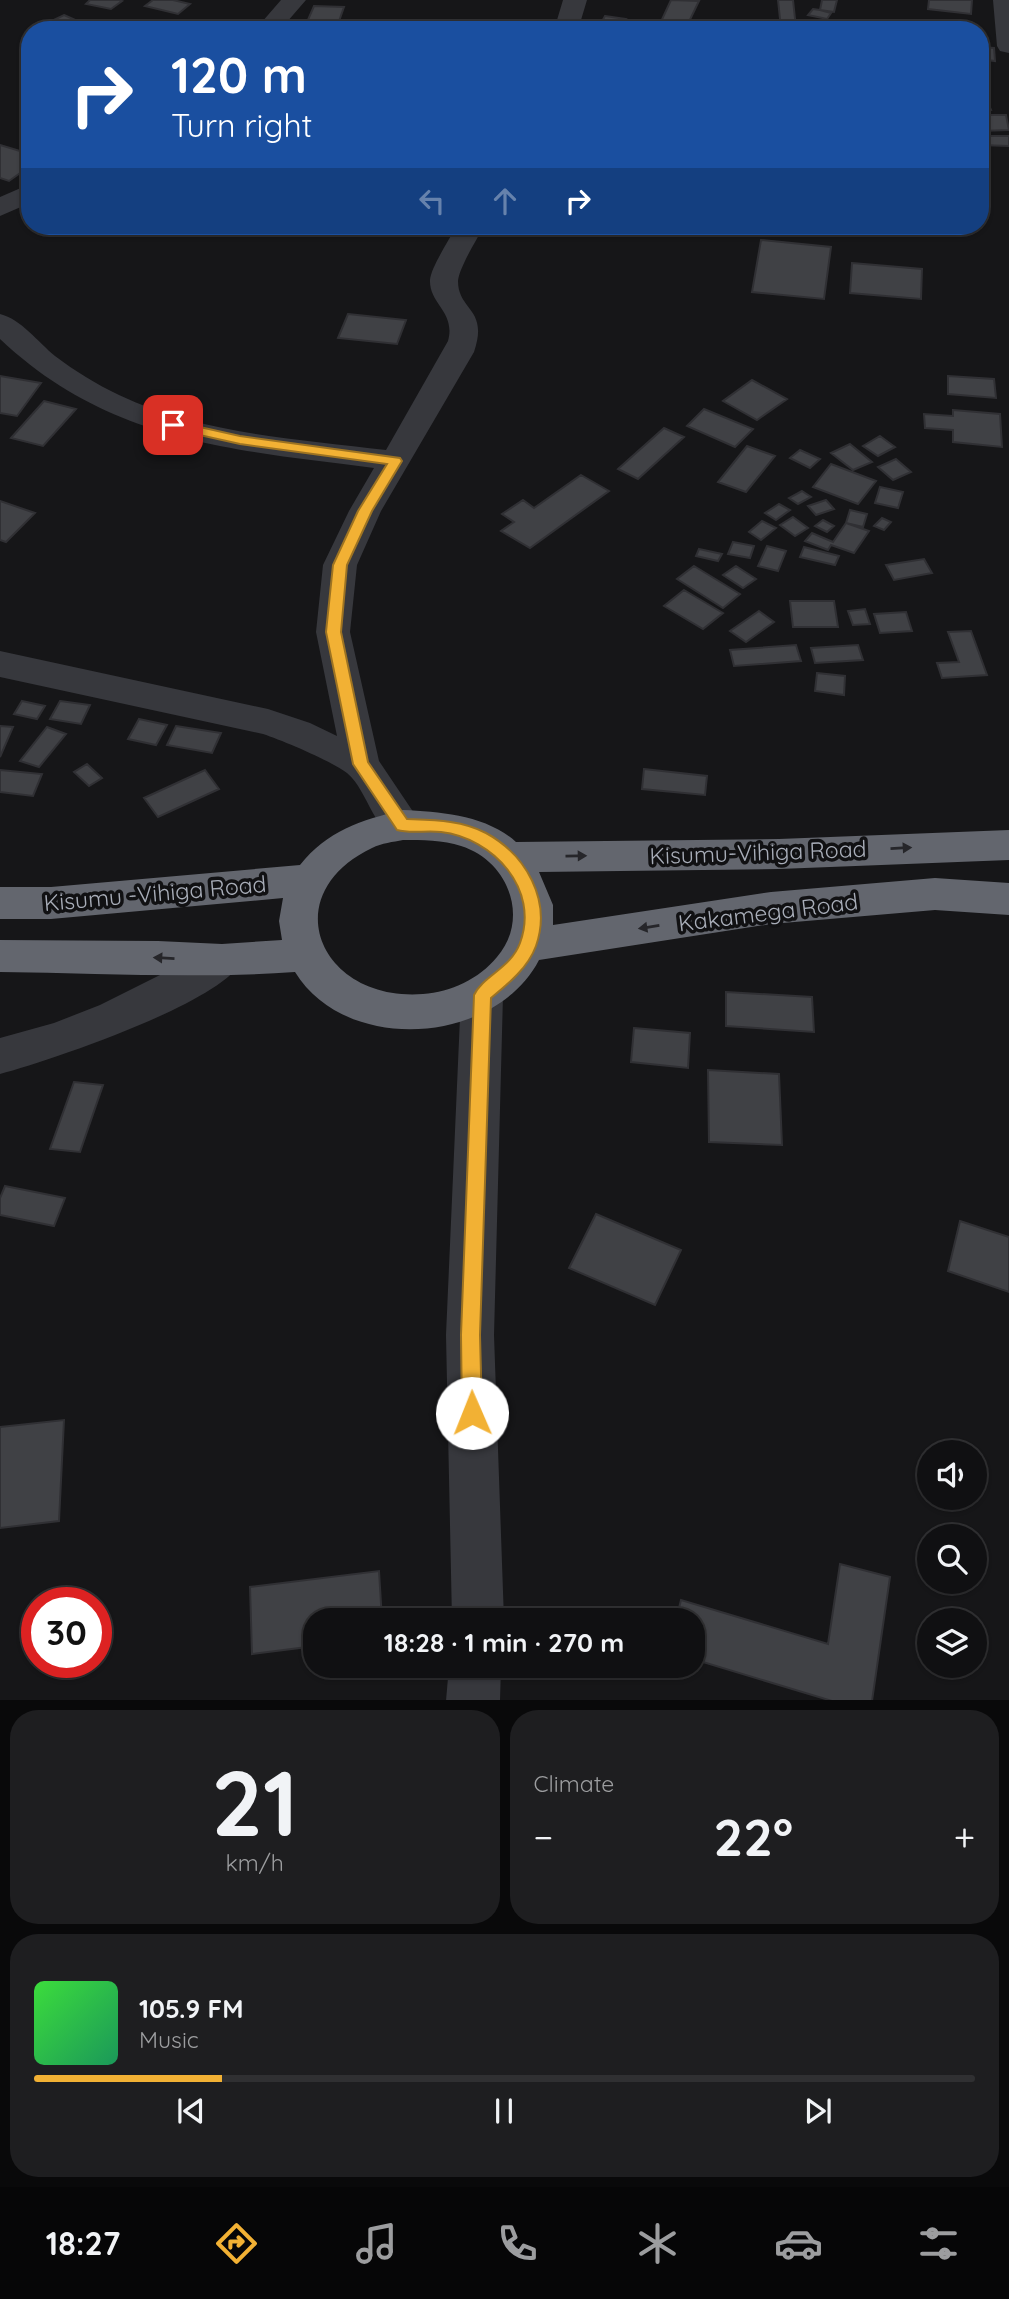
<!DOCTYPE html>
<html lang="en">
<head>
<meta charset="utf-8">
<style>
	body { margin:0; font-family:Quicksand,sans-serif; background:#1e1e20; color:#f1f3f6; height:100vh; display:flex; flex-direction:column; font-size:26px; white-space:nowrap }
	* { box-sizing:border-box; margin:0 }
	p { font-size:23px; color:#9c9d9f }
	.icon { flex:none; width:38px; height:38px; fill:none; stroke:currentColor; stroke-width:2; stroke-linecap:round; stroke-linejoin:round }
	.map { position:relative; height:1700px; overflow:hidden }
	.side { display:flex; flex-direction:column; gap:10px; padding:10px; background:#09090a; flex:1 }
	.side>* { flex:none }
	.top-card { position:absolute; left:21px; top:21px; width:968px; height:214px; border-radius:28px; box-shadow:0 2px 5px #0004,0 0 0 2px #303032; background:#1a4fa0; color:#fff; overflow:hidden }
	.controls { position:absolute; left:917px; top:1440px; display:grid; gap:14px }
	.controls a { display:grid; place-items:center; width:70px; height:70px; border-radius:50%; background:#101012; box-shadow:0 2px 5px #0004,0 0 0 2px #303032; font-size:35px }
	.speed { position:absolute; left:21px; top:1587px; display:flex; gap:14px; font-size:35px; font-weight:700; text-align:center }
	.speed>* { display:grid; place-content:center; width:91px; height:91px; border-radius:50%; background:#101012; box-shadow:0 2px 5px #0004,0 0 0 2px #303032; line-height:1 }
	.speed .limit { border:10px solid #d22; background:#fff; color:#111 }
	.pin { position:absolute; display:grid; place-items:center; width:60px; height:60px; color:#fff; margin:-30px; border-radius:14px; box-shadow:0 4px 10px #0006 }
	.me { position:absolute; width:77px; margin:-38px; rotate:359deg; stroke-linejoin:round; filter:drop-shadow(0 0 5px #0008) }
	.turn { display:flex; align-items:center; gap:24px; height:147px; padding:0 35px; font-size:32px }
	.turn .icon { width:91px; height:91px; stroke-width:2.5 }
	.turn b { display:block; font-size:49px; line-height:60px }
	.lanes { display:flex; align-items:center; height:66px; padding:0 35px; background:#0003; justify-content:center; gap:35px; direction:ltr }
	.lanes .off { opacity:.35 }
	.big { font-size:52px; font-weight:800; line-height:1.1 }
	.side .widget { flex:1; display:flex; flex-direction:column; justify-content:center; gap:10px; min-width:0; padding:0 24px; border-radius:28px; background:#1e1e20 }
	.side .dial { align-items:center; gap:0 }
	.dial b { font-size:91px; line-height:1 }
	.song { display:flex; align-items:center; gap:21px }
	.cover { width:84px; height:84px; border-radius:10px; background:linear-gradient(135deg,hsl(120 70% 55%),hsl(150 70% 35%)) }
	.played { height:7px; border-radius:4px; background:linear-gradient(90deg,#f2b134 20%,#303032 20%) }
	.keys { display:flex; justify-content:space-around; direction:ltr }
	.heat { display:flex; justify-content:space-between; align-items:center; font-size:38px; direction:ltr }
	.side .tiles { flex:1; display:grid; gap:10px; grid-template-columns:1fr 1fr }
	.widget:last-child { grid-column:span 2 }
	.trip { position:absolute; left:303px; top:1608px; width:402px; height:70px; border-radius:28px; background:#101012; box-shadow:0 2px 5px #0004,0 0 0 2px #303032; font-weight:800; line-height:70px; text-align:center }
	.tab-bar { display:flex; height:112px; justify-content:space-around; align-items:center; background:#060607; color:#9c9d9f }
	.tab-bar .icon { width:49px; height:49px }
	.tab-bar .active { color:#f2b134 }
	.tab-bar b { font-size:32px; color:#f1f3f6 }
	.map>svg:first-child { display:block }
	.building { fill:#404145; stroke:#303034; stroke-width:2 }
	.lines { fill:none; stroke-linecap:round; stroke-linejoin:round }
	.minor { fill:#37383d; fill-rule:evenodd }
	.highway { fill:#63666e; fill-rule:evenodd }
	.oneway { fill:#26262a }
	.route { fill:#f2b134; stroke:#9d7322; stroke-width:2 }
	.labels { text-anchor:middle; dominant-baseline:central; stroke-width:7; stroke-linejoin:round; paint-order:stroke }
	.street-label { font-size:23px; fill:#a8adb8; stroke:#111113 }
</style>
</head>
<body>
<div class="map">
<svg width="1009" height="1701" viewBox="0 0 1009 1701">
	<rect width="100%" height="100%" fill="#161618"/>
	<path class="building" d="M 90,0 L 119,0 L 122,1 L 111,9 L 86,4 Z
		M 153,0 L 173,0 L 190,4 L 178,14 L 145,6 Z
		M 671,0 L 699,1 L 685,30 L 658,28 Z
		M 778,0 L 793,0 L 796,28 L 781,28 Z
		M 822,0 L 837,0 L 834,12 L 820,10 Z
		M 929,0 L 972,0 L 971,14 L 928,9 Z
		M 314,6 L 344,7 L 338,24 L 307,22 Z
		M 813,9 L 820,10 L 831,13 L 827,19 L 808,15 Z
		M 64,15 L 80,22 L 65,30 L 49,30 L 41,26 Z
		M 605,16 L 626,19 L 619,30 L 597,30 Z
		M 819,20 L 862,22 L 862,30 L 818,27 Z
		M 897,21 L 935,25 L 934,30 L 895,30 Z
		M 980,47 L 994,48 L 995,61 L 980,59 Z
		M 980,91 L 983,91 L 991,110 L 980,111 Z
		M 980,115 L 1006,115 L 1009,130 L 980,131 Z
		M 980,136 L 1009,136 L 1009,146 L 980,145 Z
		M 0,145 L 30,154 L 30,166 L 9,181 L 0,178 Z
		M 761,240 L 831,247 L 824,299 L 752,292 Z
		M 852,263 L 922,269 L 921,299 L 850,293 Z
		M 348,314 L 406,320 L 397,344 L 338,338 Z
		M 0,376 L 41,383 L 17,416 L 0,413 Z
		M 948,376 L 994,379 L 996,398 L 948,394 Z
		M 752,380 L 787,399 L 757,420 L 723,401 Z
		M 44,401 L 76,409 L 43,446 L 11,438 Z
		M 704,409 L 753,429 L 735,447 L 687,426 Z
		M 953,410 L 1000,414 L 1002,447 L 953,442 L 953,430 L 925,428 L 924,414 L 953,416 Z
		M 664,428 L 684,437 L 638,479 L 618,469 Z
		M 880,436 L 895,447 L 878,456 L 863,446 Z
		M 850,444 L 872,462 L 853,470 L 831,453 Z
		M 747,446 L 775,456 L 746,492 L 718,482 Z
		M 800,450 L 820,459 L 810,468 L 790,458 Z
		M 896,459 L 911,472 L 893,480 L 878,467 Z
		M 831,464 L 876,481 L 858,504 L 813,487 Z
		M 581,475 L 609,491 L 530,548 L 501,531 L 514,522 L 502,514 L 523,500 L 534,508 Z
		M 880,487 L 903,492 L 898,508 L 875,503 Z
		M 802,491 L 811,497 L 798,504 L 789,498 Z
		M 826,500 L 834,509 L 816,515 L 808,506 Z
		M 0,501 L 35,513 L 6,542 L 0,540 Z
		M 779,504 L 790,510 L 776,520 L 765,513 Z
		M 850,510 L 867,514 L 863,527 L 846,523 Z
		M 793,517 L 808,528 L 795,536 L 780,525 Z
		M 882,518 L 891,522 L 884,530 L 874,526 Z
		M 823,520 L 834,526 L 827,532 L 815,526 Z
		M 762,521 L 776,528 L 761,540 L 749,532 Z
		M 846,523 L 869,531 L 854,553 L 831,545 L 828,550 L 805,541 L 812,533 L 833,542 Z
		M 733,542 L 754,546 L 750,558 L 728,554 Z
		M 767,546 L 786,551 L 778,571 L 758,566 Z
		M 804,547 L 839,556 L 835,565 L 800,557 Z
		M 699,549 L 722,554 L 718,561 L 696,556 Z
		M 924,559 L 932,573 L 894,580 L 886,565 Z
		M 694,566 L 740,594 L 723,608 L 677,579 Z
		M 736,566 L 756,579 L 743,588 L 723,575 Z
		M 684,590 L 723,613 L 703,629 L 664,606 Z
		M 790,601 L 834,601 L 838,627 L 793,627 Z
		M 865,609 L 870,624 L 853,625 L 848,611 Z
		M 759,611 L 774,622 L 746,642 L 730,631 Z
		M 906,612 L 912,631 L 880,633 L 874,614 Z
		M 971,631 L 987,675 L 942,678 L 937,663 L 959,662 L 948,632 Z
		M 796,645 L 801,661 L 734,666 L 730,650 Z
		M 858,645 L 863,660 L 815,663 L 811,648 Z
		M 817,673 L 845,676 L 844,695 L 815,691 Z
		M 22,701 L 45,706 L 37,719 L 14,714 Z
		M 60,701 L 90,705 L 81,724 L 50,719 Z
		M 139,719 L 167,725 L 156,745 L 128,739 Z
		M 0,726 L 13,727 L 0,757 Z
		M 176,726 L 221,733 L 212,753 L 167,745 Z
		M 47,727 L 66,734 L 39,767 L 20,761 Z
		M 87,764 L 102,778 L 89,786 L 74,772 Z
		M 644,769 L 707,776 L 705,795 L 642,789 Z
		M 0,770 L 42,774 L 33,796 L 0,792 Z
		M 205,770 L 219,789 L 158,817 L 144,798 Z
		M 726,992 L 812,997 L 814,1032 L 726,1026 Z
		M 634,1028 L 690,1033 L 688,1068 L 631,1062 Z
		M 708,1070 L 779,1074 L 782,1145 L 709,1142 Z
		M 74,1082 L 103,1085 L 80,1152 L 50,1149 Z
		M 5,1186 L 65,1198 L 54,1226 L 0,1215 L 0,1198 Z
		M 596,1214 L 681,1250 L 655,1305 L 569,1268 Z
		M 960,1221 L 1009,1237 L 1009,1292 L 948,1271 Z
		M 64,1420 L 59,1521 L 0,1528 L 0,1427 Z
		M 840,1564 L 890,1577 L 872,1701 L 832,1701 L 693,1659 L 693,1620 L 676,1620 L 681,1600 L 828,1644 Z
		M 379,1571 L 382,1620 L 315,1620 L 315,1646 L 252,1654 L 250,1587 Z"/>
	<g class="lines">
		<path class="minor" d="M 281,0 L 306,0 L 280,30 L 255,30 Z
			M 563,0 L 587,0 L 578,30 L 554,30 Z
			M 993,0 L 1009,0 L 1009,53 L 1000,51 L 997,46 Z
			M 30,184 L 30,203 L 0,216 L 0,197 Z
			M 456,226 L 484,226 C 477,239 459,268 458,281 C 458,311 489,308 474,352 L 381,511 L 357,565 L 350,632 L 379,761 L 422,825 L 416,835 C 375,849 372,794 347,773 C 331,761 284,741 263,734 L 0,677 L 0,651 L 268,709 L 310,723 L 337,736 L 316,632 L 323,565 L 349,511 L 374,468 C 233,450 109,442 0,339 L 0,314 C 21,319 38,342 55,356 C 75,371 96,384 119,395 C 201,434 297,439 386,450 L 448,341 C 456,312 429,304 430,280 C 431,267 450,239 456,226 Z
			M 222,944 L 236,949 L 242,961 C 221,1003 49,1061 0,1074 L 0,1038 L 54,1023 L 100,1005 Z
			M 482,978 L 497,983 L 503,995 L 494,1335 L 504,1620 L 452,1620 L 446,1335 L 461,995 L 467,983 Z
			M 449,1666 L 501,1666 L 500,1701 L 446,1701 Z"/>
		<path class="highway" d="M 403,810 C 441,812 486,815 516,842 L 779,839 L 1009,830 L 1009,860 L 779,869 L 539,872 L 553,905 L 553,925 L 771,892 L 935,878 L 1009,883 L 1009,915 L 935,910 L 771,924 L 539,960 C 495,1045 346,1055 295,972 C 197,979 98,973 0,972 L 0,940 L 158,941 L 222,944 L 282,940 L 279,921 L 283,898 L 51,919 L 0,919 L 0,887 L 51,887 L 300,865 C 327,831 361,820 403,810 ZM 403,840 C 422,840 443,840 461,846 C 509,861 530,919 497,957 C 479,979 451,992 423,994 C 320,1002 274,895 372,848 C 382,843 393,842 403,840 Z"/>
	</g>
	<defs><path id="oneway-solid" d="M-6-.8H1V-3.2L6.5 0L1 3.2V.8H-6Z" transform="scale(1.75)"/></defs>
	<g class="oneway">
		<use href="#oneway-solid" transform="translate(901 848) rotate(-3)"/>
		<use href="#oneway-solid" transform="translate(576 856) rotate(-1)"/>
		<use href="#oneway-solid" transform="translate(649 927) rotate(171)"/>
		<use href="#oneway-solid" transform="translate(164 958) rotate(-177)"/>
	</g>
	<path class="route" d="M 173,421 L 240,436 L 400,458 L 402,461 L 372,511 L 347,565 L 341,632 L 368,762 L 407,819 C 433,820 462,820 486,833 C 526,855 552,900 536,946 C 528,968 508,984 491,998 L 480,1335 L 482,1413 L 479,1420 L 472,1423 L 465,1420 L 462,1413 L 461,1335 L 474,995 C 483,976 511,968 520,943 C 540,889 493,838 441,832 C 426,830 411,834 397,830 L 353,764 L 326,632 L 333,565 L 358,511 L 387,464 L 240,444 L 168,428 L 168,422 Z"/>
	<g class="labels">
		<g class="street-label">
			<text transform="translate(758 852) rotate(-2)">Kisumu-Vihiga Road</text>
			<text transform="translate(155 893) rotate(-5)">Kisumu -Vihiga Road</text>
			<text transform="translate(768 912) rotate(-7)">Kakamega Road</text>
		</g>
	</g>
</svg>
<div class="controls">
<a><svg class="icon" aria-label="sound" viewBox="0 0 24 24"><path d="M4 9h4l5-4v14l-5-4H4zM17 9q2 3 0 6"/></svg></a>
<a><svg class="icon" aria-label="search" viewBox="0 0 24 24"><circle cx="10" cy="10" r="6"/><path d="M15 15l6 6"/></svg></a>
<a><svg class="icon" aria-label="layers" viewBox="0 0 24 24"><path d="M12 4l9 5-9 5-9-5zM3 14l9 5 9-5"/></svg></a>
</div>
<div class="speed"><div class="limit">30</div></div>
<div class="pin" style="left:173px;top:425px;background:#d93025"><svg class="icon" aria-label="arrive" viewBox="0 0 24 24"><path d="M6 21V4h12l-3 4 3 4H6"/></svg></div>
<svg class="me" style="left:472px;top:1413px" viewBox="-20 -20 40 40"><circle r="19" fill="#fff"/><path d="M0-13L10 11 0 6-10 11z" fill="#f2b134"/></svg>
<div class="trip">18:28 · 1 min · 270 m</div>
<div class="top-card">
<div class="turn"><svg class="icon" aria-label="right" viewBox="0 0 24 24"><path d="M7 20v-9h11M14 6l5 5-5 5"/></svg><div><b>120 m</b>Turn right</div></div>
<div class="lanes"><svg class="icon off" aria-label="left" viewBox="0 0 24 24"><path d="M17 20v-9H6M10 6l-5 5 5 5"/></svg><svg class="icon off" aria-label="ahead" viewBox="0 0 24 24"><path d="M12 20V5M6 11l6-6 6 6"/></svg><svg class="icon" aria-label="right" viewBox="0 0 24 24"><path d="M7 20v-9h11M14 6l5 5-5 5"/></svg></div>
</div>
</div>
<section class="side">
<div class="tiles">
<div class="widget dial"><b>21</b><p>km/h</p></div>
<div class="widget"><p>Climate</p>
<div class="heat"><a>−</a><b class="big">22°</b><a>+</a></div>
</div>
<div class="widget">
<div class="song"><i class="cover"></i><div><b>105.9 FM</b><p>Music</p></div></div>
<div class="played"></div>
<div class="keys"><svg class="icon" aria-label="previous" viewBox="0 0 24 24"><path d="M18 5L8 12l10 7zM5 5v14"/></svg><svg class="icon" aria-label="pause" viewBox="0 0 24 24"><path d="M8 5v14M16 5v14"/></svg><svg class="icon" aria-label="next" viewBox="0 0 24 24"><path d="M6 5l10 7-10 7zM19 5v14"/></svg></div>
</div>
</div>
</section>
<nav class="tab-bar">
<b>18:27</b>
<svg class="icon active" aria-label="directions" viewBox="0 0 24 24"><path d="M12 3l9 9-9 9-9-9zM9 14v-3h6M13 9l2 2-2 2"/></svg>
<svg class="icon" aria-label="music" viewBox="0 0 24 24"><path d="M9 18V5l10-2v13"/><circle cx="6" cy="18" r="3"/><circle cx="16" cy="16" r="3"/></svg>
<svg class="icon" aria-label="phone" viewBox="0 0 24 24"><path d="M5 4h4l2 5-3 2q2 4 5 5l2-3 5 2v4C11 20 4 13 5 4z"/></svg>
<svg class="icon" aria-label="climate" viewBox="0 0 24 24"><path d="M12 3v18M4 7l16 10M4 17L20 7"/></svg>
<svg class="icon" aria-label="car" viewBox="0 0 24 24"><path d="M5 17H2v-5l4-1 3-4h7l3 4 3 1v5h-3M9 17h6M6 11h13"/><circle cx="7" cy="17" r="2"/><circle cx="17" cy="17" r="2"/></svg>
<svg class="icon" aria-label="filters" viewBox="0 0 24 24"><path d="M4 7h16M4 17h16"/><circle cx="9" cy="7" r="2"/><circle cx="15" cy="17" r="2"/></svg>
</nav>
</body>
</html>
